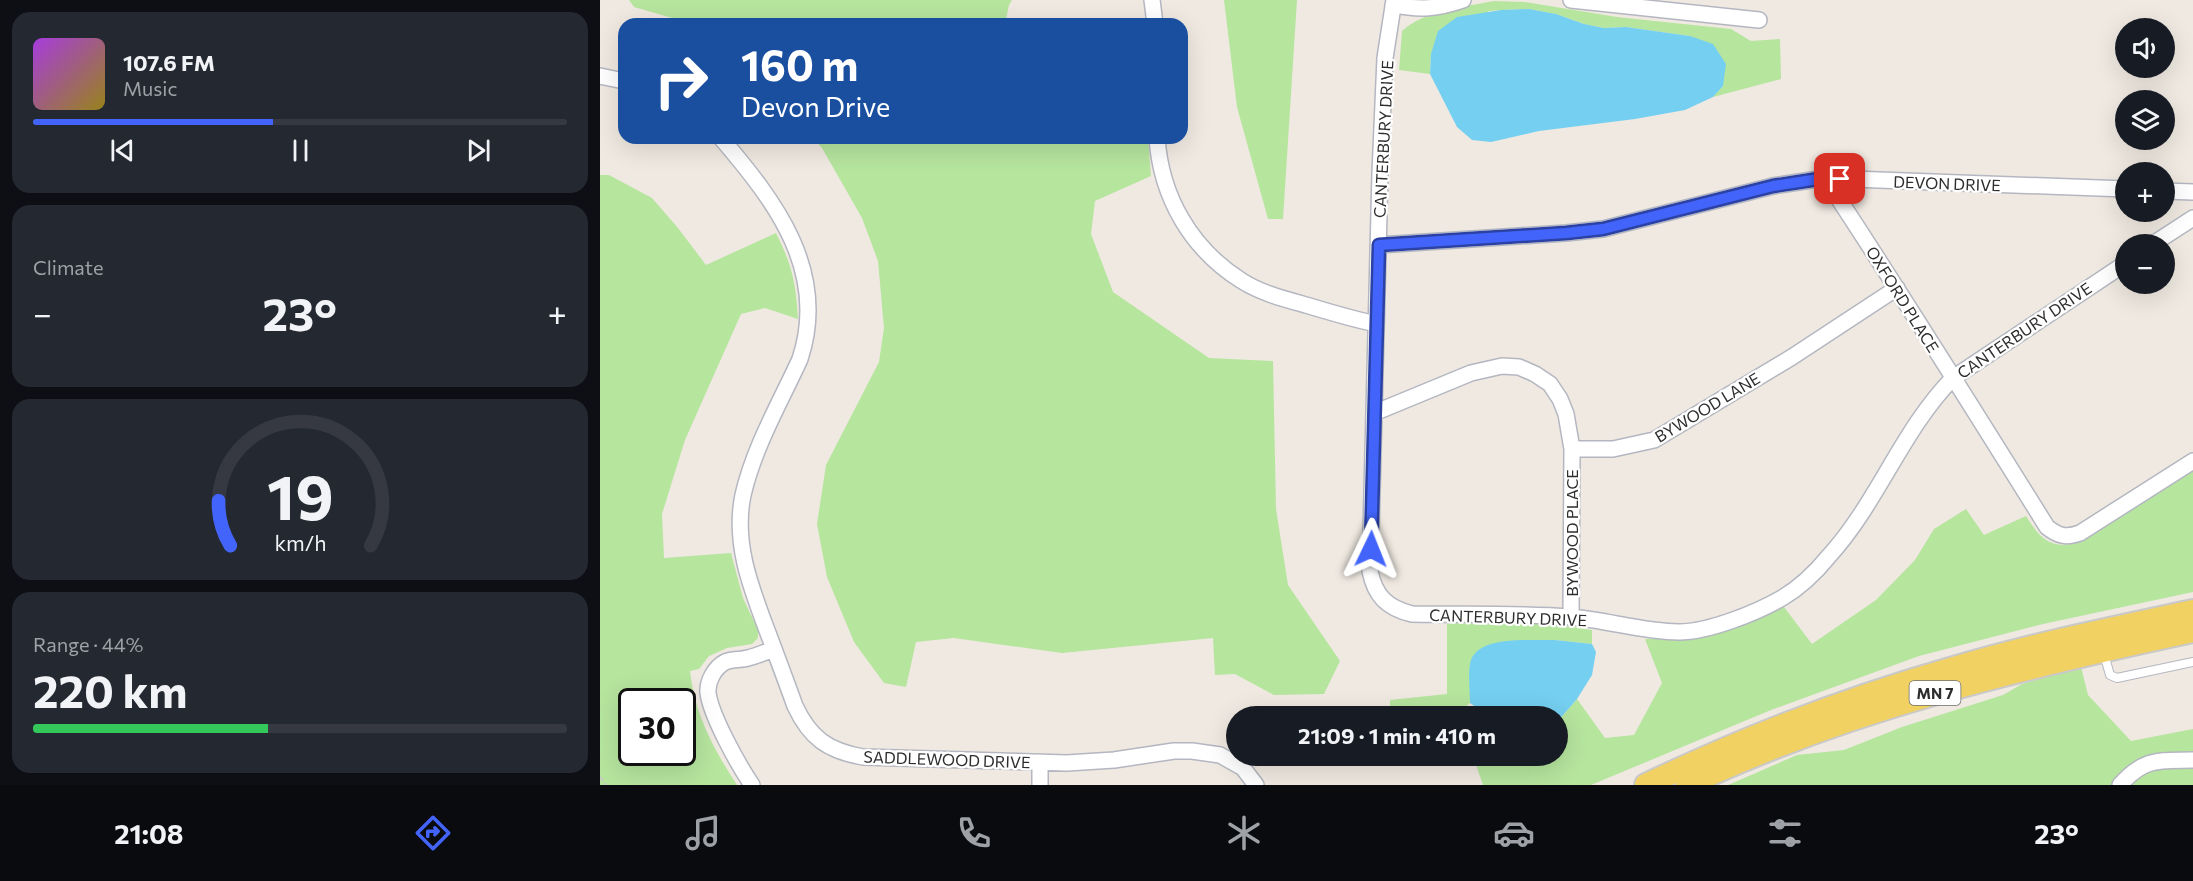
<!DOCTYPE html>
<html lang="en">
<head>
<meta charset="utf-8">
<style>
	body { margin:0; font-family:Commissioner,sans-serif; background:#242831; color:#f1f3f6; height:100vh; display:flex; flex-direction:column; font-size:22px; white-space:nowrap }
	* { box-sizing:border-box; margin:0 }
	p { font-size:20px; color:#9ea1a6 }
	.icon { flex:none; width:33px; height:33px; fill:none; stroke:currentColor; stroke-width:2; stroke-linecap:round; stroke-linejoin:round }
	.map { position:relative; flex:1; overflow:hidden }
	.drawer { display:flex; flex-direction:column; gap:12px; padding:12px; background:#0d0f14; width:600px }
	.drawer>* { flex:none }
	.hud { position:absolute; left:18px; top:18px; width:570px; height:126px; border-radius:18px; box-shadow:0 6px 24px #0002; background:#1a4fa0; color:#fff; overflow:hidden }
	.buttons { position:absolute; left:1515px; top:18px; display:grid; gap:12px }
	.buttons a { display:grid; place-items:center; width:60px; height:60px; border-radius:50%; background:#171b24; box-shadow:0 6px 24px #0002; font-size:30px }
	.speed { position:absolute; left:18px; top:688px; display:flex; gap:12px; font-size:30px; font-weight:700; text-align:center }
	.speed>* { display:grid; place-content:center; width:78px; height:78px; border-radius:50%; background:#171b24; box-shadow:0 6px 24px #0002; line-height:1 }
	.speed .limit { border:3px solid #111; border-radius:9px; background:#fff; color:#111 }
	.pin { position:absolute; display:grid; place-items:center; width:51px; height:51px; color:#fff; margin:-26px; border-radius:12px; box-shadow:0 3px 9px #0006 }
	.me { position:absolute; width:66px; margin:-33px; rotate:2deg; stroke-linejoin:round; filter:drop-shadow(0 0 4px #0008) }
	.turn { display:flex; align-items:center; gap:21px; height:126px; padding:0 24px; font-size:27px }
	.turn .icon { width:78px; height:78px; stroke-width:2.5 }
	.turn b { display:block; font-size:42px; line-height:51px }
	.big { font-size:45px; font-weight:700; line-height:1.1 }
	.drawer .widget { flex:1; display:flex; flex-direction:column; justify-content:center; gap:9px; min-width:0; padding:0 21px; border-radius:18px; background:#242831 }
	.drawer .dial { align-items:center; gap:0 }
	.dial svg { height:156px; overflow:visible; fill:none; stroke:#363941; stroke-width:7; stroke-linecap:round; text-anchor:middle }
	.dial text { fill:#f1f3f6; stroke:none }
	.song { display:flex; align-items:center; gap:18px }
	.cover { width:72px; height:72px; border-radius:9px; background:linear-gradient(135deg,hsl(280 70% 55%),hsl(50 70% 35%)) }
	.played { height:6px; border-radius:3px; background:linear-gradient(90deg,#4264fb 45%,#363941 45%) }
	.keys { display:flex; justify-content:space-around; direction:ltr }
	.heat { display:flex; justify-content:space-between; align-items:center; font-size:33px; direction:ltr }
	.charge { height:9px; border-radius:4px; background:linear-gradient(90deg,#34c759 44%,#363941 0) }
	.trip { position:absolute; left:626px; top:706px; width:342px; height:60px; border-radius:30px; background:#171b24; box-shadow:0 6px 24px #0002; font-weight:700; line-height:60px; text-align:center }
	.menu { display:flex; height:96px; justify-content:space-around; align-items:center; background:#090b0e; color:#9ea1a6 }
	.menu .icon { width:42px; height:42px }
	.menu .active { color:#4264fb }
	.menu b { font-size:27px; color:#f1f3f6 }
	main { display:flex; flex:1; min-height:0 }
	.map>svg:first-child { display:block }
	.green { fill:#b6e59e; fill-rule:evenodd }
	.water { fill:#75cff0 }
	.lines { fill:none; stroke-linecap:round; stroke-linejoin:round }
	.service-casing { stroke:#b4b7c1; stroke-width:10 }
	.minor-casing { stroke:#b4b7c1; stroke-width:18 }
	.primary-casing { stroke:#c9c9c9; stroke-width:26 }
	.path { stroke:#c9c9c9; stroke-width:2; stroke-dasharray:4.5 3; stroke-linecap:butt }
	.service { stroke:#fff; stroke-width:8 }
	.minor { stroke:#fff; stroke-width:15 }
	.primary { stroke:#f2d163; stroke-width:22 }
	.route-casing { stroke:#2b41a3; stroke-width:15 }
	.route { stroke:#4264fb; stroke-width:10 }
	.labels { text-anchor:middle; dominant-baseline:central; stroke-width:4.5; stroke-linejoin:round; paint-order:stroke }
	.shield { fill:#fff; stroke:#6d6d6d; stroke-width:1.5 }
	.shield-label { font-size:15px; font-weight:bold; fill:#2e2e2e }
	.street-label { font-size:16px; fill:#2e2e2e; stroke:#fff }
</style>
</head>
<body>
<main>
<section class="drawer">
<div class="widget">
<div class="song"><i class="cover"></i><div><b>107.6 FM</b><p>Music</p></div></div>
<div class="played"></div>
<div class="keys"><svg class="icon" aria-label="previous" viewBox="0 0 24 24"><path d="M18 5L8 12l10 7zM5 5v14"/></svg><svg class="icon" aria-label="pause" viewBox="0 0 24 24"><path d="M8 5v14M16 5v14"/></svg><svg class="icon" aria-label="next" viewBox="0 0 24 24"><path d="M6 5l10 7-10 7zM19 5v14"/></svg></div>
</div>
<div class="widget"><p>Climate</p>
<div class="heat"><a>−</a><b class="big">23°</b><a>+</a></div>
</div>
<div class="widget dial"><svg viewBox="0 0 100 80">
<path d="M14 69A42 42 0 1 1 86 69"/>
<path d="M14 69A42 42 0 0 1 8 46" stroke="#4264fb"/>
<text x="50" y="56" font-size="32" font-weight="700">19</text>
<text x="50" y="72" font-size="11">km/h</text>
</svg></div>
<div class="widget"><p>Range · 44%</p><b class="big">220 km</b><div class="charge"></div></div>
</section>
<div class="map">
<svg width="1593" height="785" viewBox="0 0 1593 785">
	<rect width="100%" height="100%" fill="#efe9e1"/>
	<path class="green" d="M 29,0 L 412,0 L 409,5 L 405,24 L 93,24 L 34,7 Z
		M 624,0 L 697,0 L 683,219 L 668,219 L 637,107 Z
		M 894,1 L 925,2 L 1017,17 L 1131,29 L 1151,41 L 1180,39 L 1181,79 L 1113,97 L 1123,86 L 1090,36 L 1026,27 L 1004,28 L 984,24 L 956,14 L 929,9 L 901,10 L 889,11 L 831,54 L 830,74 L 799,70 L 802,31 C 825,10 864,7 894,1 Z
		M 213,138 L 548,138 L 551,176 L 495,201 L 491,234 L 513,292 L 609,358 L 673,361 L 676,509 L 688,585 L 740,661 L 724,694 L 674,695 L 635,674 L 615,675 L 613,638 L 462,653 L 354,638 L 316,642 L 306,687 L 284,683 L 254,642 L 227,577 L 217,524 L 226,465 L 279,362 L 284,328 L 278,261 L 262,218 L 222,148 Z
		M 0,175 L 9,175 L 52,198 L 78,228 L 106,265 L 176,233 C 192,265 196,283 198,319 L 165,308 L 141,314 L 85,440 L 62,514 L 64,558 L 131,553 L 143,598 L 158,630 L 158,638 L 152,644 L 127,648 L 109,656 L 99,669 L 90,671 C 94,713 114,750 137,785 L 0,785 ZM 32,702 L 82,702 L 82,753 L 32,753 Z
		M 1593,471 L 1593,592 L 1443,624 L 1319,656 L 1171,710 L 991,785 L 883,785 L 873,756 L 957,756 L 957,722 L 977,699 L 1005,738 L 1034,735 L 1062,683 L 1045,639 L 1102,638 L 1184,607 L 1212,644 L 1276,600 L 1315,560 L 1334,529 L 1366,509 L 1384,535 L 1426,516 C 1441,540 1451,550 1481,542 Z
		M 847,623 L 954,624 L 992,630 L 992,644 L 955,640 L 870,664 L 870,703 L 858,713 L 790,717 L 790,700 L 847,694 Z
		M 1481,667 L 1488,695 L 1531,741 L 1593,729 L 1593,785 L 1128,785 L 1197,755 L 1244,750 L 1302,727 L 1403,695 L 1422,684 Z"/>
	<path class="water" d="M 929,9 L 956,14 L 984,24 L 1004,28 L 1026,27 L 1090,36 L 1113,44 L 1126,64 L 1123,86 L 1113,97 L 1085,110 L 1035,119 L 939,131 L 891,142 L 872,140 L 857,127 L 830,74 L 831,54 L 838,31 L 857,17 L 901,10 Z
		M 955,640 L 992,644 L 996,652 L 992,675 L 977,699 L 957,722 L 957,717 L 890,717 L 870,703 C 870,691 868,676 870,664 C 875,634 931,641 955,640 Z"/>
	<g class="lines">
		<defs>
			<path id="service" d="M 1504,654 L 1510,675 L 1517,678 L 1593,662"/>
			<path id="minor" d="M 552,0 L 555,24
				M 794,0 L 785,58 L 780,173 L 770,571 C 775,596 787,608 812,614 C 864,615 918,613 971,617 C 1007,620 1043,632 1079,632 C 1108,632 1156,613 1182,598 C 1199,588 1216,572 1229,556 C 1278,502 1302,430 1353,378 L 1526,263
				M 971,0 L 1159,20
				M 793,5 C 820,10 837,9 863,0
				M 0,76 L 24,81
				M 121,138 C 175,201 229,271 200,359 C 180,403 154,447 143,495 C 133,543 151,588 168,633 C 177,657 186,681 195,706 C 210,738 228,751 263,757 L 467,763 L 514,760 L 574,751 L 592,751 L 620,755 L 643,768 L 656,785
				M 557,138 C 561,197 591,249 642,281 C 661,293 684,299 706,305 C 729,312 753,319 776,324
				M 1225,178 C 1301,293 1374,410 1447,527 C 1458,536 1466,538 1480,533 L 1593,461
				M 1564,191 L 1593,192
				M 1553,244 L 1593,218
				M 779,245 L 966,233 L 1003,229 L 1173,186 L 1225,178 L 1526,189
				M 774,413 L 871,373 L 902,366 L 919,367 L 935,374 L 950,384 L 960,399 L 966,414 L 972,449 L 971,617
				M 972,449 L 1013,449 L 1054,440 L 1192,357 L 1297,288
				M 440,762 L 440,785
				M 152,785 C 139,766 111,716 108,693 C 107,682 114,668 125,662 C 131,659 141,660 148,658 C 157,656 165,652 174,649
				M 1520,785 C 1545,757 1559,761 1593,760"/>
			<path id="primary" d="M 1046,785 C 1146,737 1251,697 1357,667 C 1435,644 1514,628 1593,611
				M 1087,785 C 1248,709 1420,668 1593,631"/>
		</defs>
		<use href="#service" class="service-casing"/>
		<use href="#minor" class="minor-casing"/>
		<use href="#primary" class="primary-casing"/>
		<path class="path" d="M 0,777 L 6,785"/>
		<use href="#service" class="service"/>
		<use href="#minor" class="minor"/>
		<use href="#primary" class="primary"/>
	</g>
	<g class="lines">
		<defs>
			<path id="route" d="M 771,549 L 779,245 L 966,233 L 1003,229 L 1173,186 L 1225,178 L 1240,179"/>
		</defs>
		<use href="#route" class="route-casing"/>
		<use href="#route" class="route"/>
	</g>
	<g class="labels">
		<rect class="shield" x="1309.5" y="681" width="51" height="24" rx="4.5"/>
		<g class="shield-label">
			<text x="1335" y="693">MN 7</text>
		</g>
		<g class="street-label">
			<text transform="translate(783 139) rotate(-87)">CANTERBURY DRIVE</text>
			<text transform="translate(1347 183) rotate(2)">DEVON DRIVE</text>
			<text transform="translate(1303 299) rotate(58)">OXFORD PLACE</text>
			<text transform="translate(1424 330) rotate(-34)">CANTERBURY DRIVE</text>
			<text transform="translate(1107 407) rotate(-31)">BYWOOD LANE</text>
			<text transform="translate(971 533) rotate(-90)">BYWOOD PLACE</text>
			<text transform="translate(908 617) rotate(2)">CANTERBURY DRIVE</text>
			<text transform="translate(347 759) rotate(2)">SADDLEWOOD DRIVE</text>
		</g>
	</g>
</svg>
<div class="buttons">
<a><svg class="icon" aria-label="sound" viewBox="0 0 24 24"><path d="M4 9h4l5-4v14l-5-4H4zM17 9q2 3 0 6"/></svg></a>
<a><svg class="icon" aria-label="layers" viewBox="0 0 24 24"><path d="M12 4l9 5-9 5-9-5zM3 14l9 5 9-5"/></svg></a>
<a>+</a>
<a>−</a>
</div>
<div class="speed"><div class="limit">30</div></div>
<div class="pin" style="left:1240px;top:179px;background:#d93025"><svg class="icon" aria-label="arrive" viewBox="0 0 24 24"><path d="M6 21V4h12l-3 4 3 4H6"/></svg></div>
<svg class="me" style="left:771px;top:549px" viewBox="-20 -20 40 40"><path d="M0-17L14 15 0 8-14 15z" fill="#4264fb" stroke="#fff" stroke-width="4"/></svg>
<div class="trip">21:09 · 1 min · 410 m</div>
<div class="hud">
<div class="turn"><svg class="icon" aria-label="right" viewBox="0 0 24 24"><path d="M7 20v-9h11M14 6l5 5-5 5"/></svg><div><b>160 m</b>Devon Drive</div></div>
</div>
</div>
</main>
<nav class="menu">
<b>21:08</b>
<svg class="icon active" aria-label="directions" viewBox="0 0 24 24"><path d="M12 3l9 9-9 9-9-9zM9 14v-3h6M13 9l2 2-2 2"/></svg>
<svg class="icon" aria-label="music" viewBox="0 0 24 24"><path d="M9 18V5l10-2v13"/><circle cx="6" cy="18" r="3"/><circle cx="16" cy="16" r="3"/></svg>
<svg class="icon" aria-label="phone" viewBox="0 0 24 24"><path d="M5 4h4l2 5-3 2q2 4 5 5l2-3 5 2v4C11 20 4 13 5 4z"/></svg>
<svg class="icon" aria-label="climate" viewBox="0 0 24 24"><path d="M12 3v18M4 7l16 10M4 17L20 7"/></svg>
<svg class="icon" aria-label="car" viewBox="0 0 24 24"><path d="M5 17H2v-5l4-1 3-4h7l3 4 3 1v5h-3M9 17h6M6 11h13"/><circle cx="7" cy="17" r="2"/><circle cx="17" cy="17" r="2"/></svg>
<svg class="icon" aria-label="filters" viewBox="0 0 24 24"><path d="M4 7h16M4 17h16"/><circle cx="9" cy="7" r="2"/><circle cx="15" cy="17" r="2"/></svg>
<b>23°</b>
</nav>
</body>
</html>
